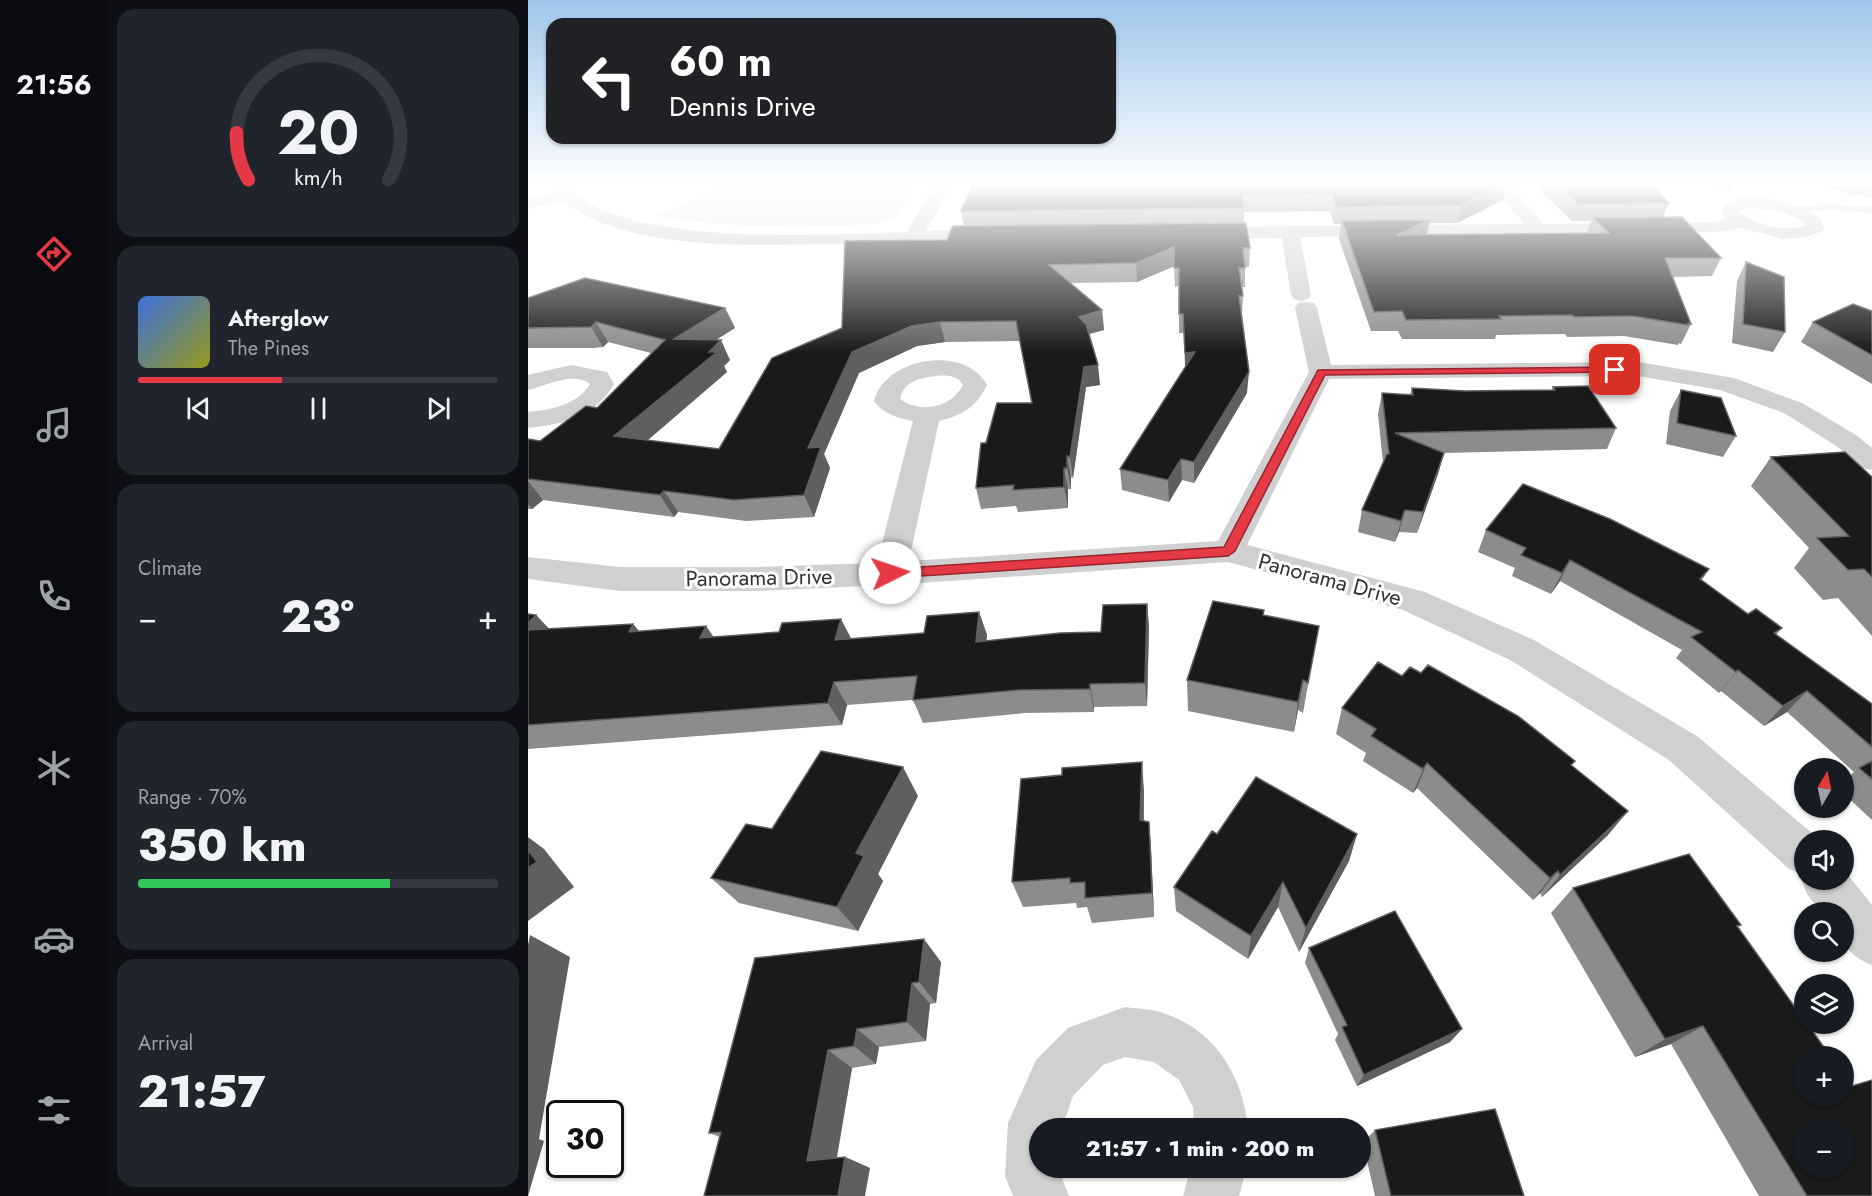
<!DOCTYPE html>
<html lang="en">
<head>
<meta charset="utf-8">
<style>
	body { margin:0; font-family:Jost,sans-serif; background:#20242c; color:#f1f3f6; height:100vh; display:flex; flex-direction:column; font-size:22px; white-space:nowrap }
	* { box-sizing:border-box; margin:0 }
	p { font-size:20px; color:#9ea1a6 }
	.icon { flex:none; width:33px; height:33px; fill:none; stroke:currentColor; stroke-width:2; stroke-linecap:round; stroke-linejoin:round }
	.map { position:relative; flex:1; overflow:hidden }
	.panel { display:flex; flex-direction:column; gap:9px; padding:9px; background:#0d0f14; width:420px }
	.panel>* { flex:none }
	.banner { position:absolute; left:18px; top:18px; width:570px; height:126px; border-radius:18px; box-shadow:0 2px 4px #0004; background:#202124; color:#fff; overflow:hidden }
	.needle { width:39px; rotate:9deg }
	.tools { position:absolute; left:1266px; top:758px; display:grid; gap:12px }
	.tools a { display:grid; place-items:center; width:60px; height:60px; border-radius:50%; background:#171b24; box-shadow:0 2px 4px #0004; font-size:30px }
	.speed { position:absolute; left:18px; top:1100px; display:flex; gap:12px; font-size:30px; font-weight:700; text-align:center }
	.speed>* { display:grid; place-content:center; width:78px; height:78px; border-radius:50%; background:#171b24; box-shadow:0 2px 4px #0004; line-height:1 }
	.speed .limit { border:3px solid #111; border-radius:9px; background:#fff; color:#111 }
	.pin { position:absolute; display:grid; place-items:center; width:51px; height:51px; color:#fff; margin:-26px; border-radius:12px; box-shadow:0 3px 9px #0006 }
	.me { position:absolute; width:66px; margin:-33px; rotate:86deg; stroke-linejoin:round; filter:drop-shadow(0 0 4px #0008) }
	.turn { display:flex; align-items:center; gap:21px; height:126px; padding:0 24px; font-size:27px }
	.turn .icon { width:78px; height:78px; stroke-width:2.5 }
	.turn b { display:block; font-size:42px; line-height:51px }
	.big { font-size:45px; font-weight:800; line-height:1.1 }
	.panel .tile { flex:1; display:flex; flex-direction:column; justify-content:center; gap:9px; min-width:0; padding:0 21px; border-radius:18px; background:#20242c }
	.panel .dial { align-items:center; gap:0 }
	.dial svg { height:156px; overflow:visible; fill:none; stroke:#363941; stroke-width:7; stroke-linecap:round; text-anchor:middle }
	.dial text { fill:#f1f3f6; stroke:none }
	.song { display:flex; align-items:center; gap:18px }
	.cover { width:72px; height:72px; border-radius:9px; background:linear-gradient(135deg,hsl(220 70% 55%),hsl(60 70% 35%)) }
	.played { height:6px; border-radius:3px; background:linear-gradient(90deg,#e63946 40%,#363941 40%) }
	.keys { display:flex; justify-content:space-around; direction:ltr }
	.heat { display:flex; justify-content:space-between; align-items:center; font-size:33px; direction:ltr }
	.charge { height:9px; border-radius:4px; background:linear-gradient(90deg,#34c759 70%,#363941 0) }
	.trip { position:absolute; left:501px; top:1118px; width:342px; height:60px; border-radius:30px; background:#171b24; box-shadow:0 2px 4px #0004; font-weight:800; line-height:60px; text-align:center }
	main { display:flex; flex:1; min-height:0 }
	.menu { display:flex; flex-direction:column; width:108px; justify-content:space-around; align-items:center; background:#090b0e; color:#9ea1a6 }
	.menu .icon { width:42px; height:42px }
	.menu .selected { color:#e63946 }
	.menu b { font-size:27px; color:#f1f3f6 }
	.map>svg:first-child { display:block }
	.green { fill:#e6ecdf }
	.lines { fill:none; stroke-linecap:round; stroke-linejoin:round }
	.lane { fill:#d0d0d0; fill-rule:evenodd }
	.street { fill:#d0d0d0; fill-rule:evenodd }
	.wall { fill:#8c8c8c }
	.shaded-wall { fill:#5f5f5f }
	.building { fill:#1a1a1a; stroke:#5f5f5f; stroke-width:1.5; fill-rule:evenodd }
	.route { fill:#e63946; stroke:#96252e; stroke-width:1.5 }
	.labels { text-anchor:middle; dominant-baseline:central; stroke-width:6; stroke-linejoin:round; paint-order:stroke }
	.street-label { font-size:22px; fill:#333; stroke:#fff }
</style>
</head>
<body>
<main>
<nav class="menu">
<b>21:56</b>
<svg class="icon selected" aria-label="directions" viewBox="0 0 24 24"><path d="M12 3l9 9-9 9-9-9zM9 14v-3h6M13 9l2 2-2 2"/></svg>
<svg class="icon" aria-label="music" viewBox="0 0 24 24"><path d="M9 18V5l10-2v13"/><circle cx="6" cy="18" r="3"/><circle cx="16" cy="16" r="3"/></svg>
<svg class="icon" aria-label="phone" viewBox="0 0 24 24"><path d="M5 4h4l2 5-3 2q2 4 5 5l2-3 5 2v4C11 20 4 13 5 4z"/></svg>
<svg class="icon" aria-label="climate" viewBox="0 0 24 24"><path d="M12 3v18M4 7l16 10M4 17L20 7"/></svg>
<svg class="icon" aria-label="car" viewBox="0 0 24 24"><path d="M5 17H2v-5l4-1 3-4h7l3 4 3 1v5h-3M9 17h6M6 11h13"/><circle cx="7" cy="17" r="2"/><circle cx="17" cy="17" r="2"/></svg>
<svg class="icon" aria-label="filters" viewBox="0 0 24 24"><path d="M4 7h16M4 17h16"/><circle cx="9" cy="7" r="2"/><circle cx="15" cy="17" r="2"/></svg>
</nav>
<section class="panel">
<div class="tile dial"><svg viewBox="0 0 100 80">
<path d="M14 69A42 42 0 1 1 86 69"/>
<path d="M14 69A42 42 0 0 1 8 45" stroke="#e63946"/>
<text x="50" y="56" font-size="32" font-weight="700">20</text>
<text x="50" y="72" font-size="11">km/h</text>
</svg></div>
<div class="tile">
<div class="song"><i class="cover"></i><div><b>Afterglow</b><p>The Pines</p></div></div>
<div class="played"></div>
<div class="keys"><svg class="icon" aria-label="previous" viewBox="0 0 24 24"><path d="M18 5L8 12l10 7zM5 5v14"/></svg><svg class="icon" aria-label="pause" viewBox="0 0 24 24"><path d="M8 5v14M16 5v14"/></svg><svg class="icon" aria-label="next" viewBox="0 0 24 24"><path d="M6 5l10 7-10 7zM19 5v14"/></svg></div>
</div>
<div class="tile"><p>Climate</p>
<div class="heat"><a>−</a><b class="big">23°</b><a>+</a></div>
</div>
<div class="tile"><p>Range · 70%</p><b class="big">350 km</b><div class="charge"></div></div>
<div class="tile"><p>Arrival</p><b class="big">21:57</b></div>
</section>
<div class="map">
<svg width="1344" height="1196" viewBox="0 0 1344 1196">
	<rect width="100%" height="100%" fill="#fff"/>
	<path class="green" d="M 197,185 L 388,185 L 368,218 L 350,224 C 277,228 201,229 129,216 Z"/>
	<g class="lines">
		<path class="lane" d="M 1302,204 L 1344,207 L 1344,213 L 1302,210 L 1268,213 L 1264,210 L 1268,207 Z"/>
		<path class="street" d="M 22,185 L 39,185 C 92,249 301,234 379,232 L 407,185 L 424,185 L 398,231 L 465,229 L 472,231 L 474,235 L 472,239 L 465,241 C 409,242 352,244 296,244 C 216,245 101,251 34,201 L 0,209 L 0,199 L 27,192 Z
			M 966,185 L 983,185 L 1015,224 L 1186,222 L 1198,220 L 1193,210 C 1212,184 1273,203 1293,219 L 1296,228 L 1293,232 L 1277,237 L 1256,239 L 1213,228 L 1186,232 L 772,237 L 783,295 L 780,299 L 773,301 L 766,299 L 763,295 L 754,238 L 675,239 L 668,237 L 666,233 L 668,229 L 675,227 L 996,224 ZM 1219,208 C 1240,209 1262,210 1278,225 C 1255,233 1231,225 1212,213 L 1213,210 Z
			M 778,302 L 786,303 L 789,308 L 803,365 L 1110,362 L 1206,378 L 1274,403 L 1328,435 L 1344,448 L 1344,470 L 1334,468 L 1310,447 L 1256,413 L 1192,390 L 1110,376 L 801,379 L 719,545 L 897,592 L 1006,640 L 1169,736 L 1291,839 L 1276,840 L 1276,879 L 1316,879 L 1316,870 L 1344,905 L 1344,965 C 1314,953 1316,942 1316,912 L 1293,912 L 1279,894 L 1273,879 L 1275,874 L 1261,869 L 1141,760 L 982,660 L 875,610 L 700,562 L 362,585 L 230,591 L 92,591 L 0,579 L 0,557 L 92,567 L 230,567 L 349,563 L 385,421 C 370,418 355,414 346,401 C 357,357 437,344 459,385 C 448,408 434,415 411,421 L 381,561 L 690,541 L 781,372 L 767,308 L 770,303 ZM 408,376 C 419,375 429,375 435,385 C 423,408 393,414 372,399 C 376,381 392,378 408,376 Z
			M 43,365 L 79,372 L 86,384 C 67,417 36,424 0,428 L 0,412 C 23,410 49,405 62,384 C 46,371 17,386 0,390 L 0,375 Z
			M 597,1007 C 610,1009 626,1009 638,1014 C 688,1031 715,1077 720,1128 L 666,1128 L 665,1107 L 651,1080 L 626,1062 L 597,1057 L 575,1065 L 545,1096 L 534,1128 L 512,1128 L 512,1167 L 533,1167 L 533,1176 L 541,1196 L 485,1196 L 477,1176 L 480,1123 L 508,1060 L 540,1028 Z
			M 663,1167 L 719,1167 L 711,1196 L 655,1196 Z"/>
	</g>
	<path class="wall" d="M 441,185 L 978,185 L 975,200 L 929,223 L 901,223 L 898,235 L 1059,233 L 1063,221 L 1044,221 L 1011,189 L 1012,185 L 1124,185 L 1141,203 L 1135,217 L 1193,258 L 1184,276 L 1145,277 L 1163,324 L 1153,344 L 1151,343 L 1150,345 L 1096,336 L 1039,337 L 1037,334 L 968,335 L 967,339 L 874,339 L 870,331 L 843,331 L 811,239 L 813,224 L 806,224 L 802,211 L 716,212 L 716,223 L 722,248 L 721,267 L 717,267 L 717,287 L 714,287 L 715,296 L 714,316 L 719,393 L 666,483 L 654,480 L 641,502 L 594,490 L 592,469 L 657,367 L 656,333 L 651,333 L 651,286 L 647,287 L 646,266 L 609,282 L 542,283 L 574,310 L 576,330 L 561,334 L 572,385 L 558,387 L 545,478 L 543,477 L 543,489 L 540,489 L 540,508 L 490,512 L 488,506 L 453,509 L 448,488 L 458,443 L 504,403 L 492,341 L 417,342 L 389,346 L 331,373 L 296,454 L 302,468 L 286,517 L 218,521 L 150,512 L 146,517 L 15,500 L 4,509 L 0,509 L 0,439 L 12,441 L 69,408 L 123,353 L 80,342 L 75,347 L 66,348 L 0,348 L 0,298 L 197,308 L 207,328 L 188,340 L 202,360 L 196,366 L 199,372 L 120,440 L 191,449 L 314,328 L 436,226 L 433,211 L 442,190 Z
		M 1179,185 L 1207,185 L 1203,193 Z
		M 1292,185 L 1344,185 L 1344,198 L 1331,194 L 1326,196 Z
		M 1218,262 L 1257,332 L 1245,352 L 1204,343 L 1209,281 Z
		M 1344,311 L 1344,384 L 1273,342 L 1285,322 Z
		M 1025,387 L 1088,428 L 1079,449 L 916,453 L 910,474 L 889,533 L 871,532 L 867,542 L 830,532 L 834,510 L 855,463 L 850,414 L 854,393 L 882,395 L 884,388 L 937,391 L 1024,390 Z
		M 1153,390 L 1208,436 L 1195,457 L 1138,444 L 1142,411 Z
		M 1243,457 L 1344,477 L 1344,636 L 1310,598 L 1295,600 L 1266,568 L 1281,548 L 1223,486 Z
		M 958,530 L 1181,569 L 1174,580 L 1220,614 L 1254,628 L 1248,635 L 1344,704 L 1344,820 L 1316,794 L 1316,781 L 1326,772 L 1259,712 L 1236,726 L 1193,691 L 1191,693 L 1148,658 L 1154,650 L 1032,581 L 1023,594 L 984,576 L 987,568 L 950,552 Z
		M 619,604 L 621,627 L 619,706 L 566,707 L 566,712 L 497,713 L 395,723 L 385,700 L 319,705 L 314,725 L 0,749 L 0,614 L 8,615 L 21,629 L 105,624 L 111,631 L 178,626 L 185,637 L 323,639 L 396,633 L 451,612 L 459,635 L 458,641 L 573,632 Z
		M 736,616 L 785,657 L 775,713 L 770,710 L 766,732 L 660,711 L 659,680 Z
		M 874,676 L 1044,766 L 1080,835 L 1014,897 L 1012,893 L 1005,900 L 889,788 L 885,793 L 835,761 L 838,753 L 808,734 L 814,708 Z
		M 616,791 L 616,821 L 621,822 L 623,848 L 626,917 L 564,923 L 559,907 L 549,908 L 548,903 L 495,907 L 484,882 Z
		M 390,796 L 350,874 L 355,881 L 330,931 L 211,903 L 183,878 L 244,829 Z
		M 689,834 L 829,834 L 821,861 L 771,952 L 750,907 L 720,959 L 648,911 L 646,887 Z
		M 1045,888 L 1210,927 L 1344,1196 L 1231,1196 L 1143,1044 L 1107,1057 L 1023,913 Z
		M 781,948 L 934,1029 L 922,1042 L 829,1086 L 807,1040 L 810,1034 L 777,963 Z
		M 413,962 L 408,1003 L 402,1004 L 398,1041 L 351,1047 L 348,1064 L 324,1068 L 309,1158 L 317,1157 L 342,1168 L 192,1137 L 181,1133 Z
		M 847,1130 L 996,1196 L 847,1196 L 835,1143 Z"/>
	<path class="shaded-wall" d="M 974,185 L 978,185 L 975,200 L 929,223 L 933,205 Z
		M 1333,185 L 1336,185 L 1331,194 L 1326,196 Z
		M 902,220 L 898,238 L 869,235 Z
		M 646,247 L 647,266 L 609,282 L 608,263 Z
		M 197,308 L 207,328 L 157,359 L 146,339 Z
		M 574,310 L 576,330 L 553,336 L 551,317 Z
		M 68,322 L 80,342 L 75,347 L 63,327 Z
		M 412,322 L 417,342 L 389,346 L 331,373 L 296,454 L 302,468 L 286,517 L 276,495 L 280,448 L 324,352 L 384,326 Z
		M 193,340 L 202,360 L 196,366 L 199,372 L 100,457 L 86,436 L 181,352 Z
		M 667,352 L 657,373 L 657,353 Z
		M 570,365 L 572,385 L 558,387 L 545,478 L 542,457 L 556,367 Z
		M 721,372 L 719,393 L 666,483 L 666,462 Z
		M 916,453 L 910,474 L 889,533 L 895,512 Z
		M 539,456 L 543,477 L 543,489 L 539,468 Z
		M 653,459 L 654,480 L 641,502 L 640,480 Z
		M 536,468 L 540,489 L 540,508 L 536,487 Z
		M 0,481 L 15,500 L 4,509 L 0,504 Z
		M 136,491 L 150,512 L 146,517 L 132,495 Z
		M 877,510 L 871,532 L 867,542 L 873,521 Z
		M 1042,560 L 1032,581 L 1023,594 L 1034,573 Z
		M 619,604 L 621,627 L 619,706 L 617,683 Z
		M 451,612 L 459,635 L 456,665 L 448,642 Z
		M 8,615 L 30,638 L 0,638 L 0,623 Z
		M 313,619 L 325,642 L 307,640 Z
		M 105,624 L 124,647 L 101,632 Z
		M 178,626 L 194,649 L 172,638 Z
		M 1210,670 L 1193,691 L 1191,693 L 1208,672 Z
		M 775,680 L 770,710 L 766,732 L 770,702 Z
		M 306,682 L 319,705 L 314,725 L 300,703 Z
		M 562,684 L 566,707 L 566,712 L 562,689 Z
		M 1279,691 L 1259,712 L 1236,726 L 1255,706 Z
		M 614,762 L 616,791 L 615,847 L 612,820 Z
		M 899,763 L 889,788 L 885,793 L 895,769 Z
		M 375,767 L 390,796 L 350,874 L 355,881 L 330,931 L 309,907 L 328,853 Z
		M 1100,811 L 1080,835 L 1014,897 L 1032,875 Z
		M 621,822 L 623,848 L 626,917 L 624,893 Z
		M 829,834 L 821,861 L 771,952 L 778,928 Z
		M 0,837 L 16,849 L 46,887 L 0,921 Z
		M 1030,871 L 1012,893 L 1005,900 L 1022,878 Z
		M 755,882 L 750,907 L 720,959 L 723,936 Z
		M 2,935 L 42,957 L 11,1139 L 16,1141 L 0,1196 L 0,945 Z
		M 396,939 L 413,962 L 408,1003 L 391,982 Z
		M 384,983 L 402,1004 L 398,1041 L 379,1022 Z
		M 1175,1026 L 1143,1044 L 1107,1057 L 1137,1039 Z
		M 329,1029 L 351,1047 L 348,1064 L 326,1046 Z
		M 934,1029 L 922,1042 L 829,1086 L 836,1075 Z
		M 300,1050 L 324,1068 L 306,1172 L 279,1161 Z
		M 317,1157 L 342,1168 L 337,1196 L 310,1196 Z"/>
	<path class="building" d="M 445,185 L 974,185 L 933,205 L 808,207 L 804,194 L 715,195 L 716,208 L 433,211 Z
		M 1030,185 L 1124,185 L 1141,203 L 1050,204 Z
		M 1154,217 L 1193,258 L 1137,258 L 1163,324 L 1160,323 L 1160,325 L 1104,316 L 1047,317 L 1044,315 L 971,316 L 973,319 L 878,320 L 874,311 L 846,312 L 814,221 L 902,220 L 869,235 L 1081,233 L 1065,218 Z
		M 718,223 L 722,248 L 715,248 L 717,268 L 711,268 L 715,296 L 711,296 L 721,372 L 666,462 L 653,459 L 640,480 L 592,469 L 667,352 L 657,353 L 655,314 L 651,314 L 651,268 L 646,268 L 646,247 L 608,263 L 521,265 L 574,310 L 551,317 L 558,324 L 570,365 L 556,367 L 542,457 L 539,456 L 539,468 L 536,468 L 536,487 L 485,490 L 486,485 L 448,488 L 453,443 L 458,443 L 469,403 L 504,403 L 488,321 L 412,322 L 384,326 L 324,352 L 280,448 L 293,447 L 276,495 L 206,500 L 136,491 L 132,495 L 0,479 L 0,439 L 12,441 L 58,406 L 69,408 L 137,340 L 68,322 L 63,327 L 0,328 L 0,298 L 57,278 L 197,308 L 146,339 L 193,340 L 181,352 L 189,352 L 86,436 L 191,449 L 244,358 L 314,328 L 317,241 L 419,240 L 425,226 Z
		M 1218,262 L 1256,277 L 1257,332 L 1215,324 Z
		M 1325,304 L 1344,311 L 1344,355 L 1285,322 Z
		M 1060,386 L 1088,428 L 867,433 L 916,453 L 895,512 L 877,510 L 873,521 L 834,510 L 859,454 L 861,454 L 854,393 L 885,395 L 884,388 L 937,391 L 1027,390 L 1025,387 Z
		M 1153,390 L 1193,398 L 1208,436 L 1149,423 Z
		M 1317,452 L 1344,477 L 1344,577 L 1336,569 L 1320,570 L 1289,538 L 1321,536 L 1243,457 Z
		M 995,484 L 1082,519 L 1181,569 L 1172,579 L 1220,614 L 1228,609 L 1254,628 L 1246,633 L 1344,704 L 1344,747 L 1279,691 L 1255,706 L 1210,670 L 1208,672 L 1163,637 L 1174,632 L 1042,560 L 1034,573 L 993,555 L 998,548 L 958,530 Z
		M 685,601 L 736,610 L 735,615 L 791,626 L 780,683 L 775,680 L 770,702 L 659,680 Z
		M 619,604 L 617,683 L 562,684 L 562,689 L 491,690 L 385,700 L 389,676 L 306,682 L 300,703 L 0,725 L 0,630 L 105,624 L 101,632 L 178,626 L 172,638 L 251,632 L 254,623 L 313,619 L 307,640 L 396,633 L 399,616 L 451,612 L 448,642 L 532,633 L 573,632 L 575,605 Z
		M 0,614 L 8,615 L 0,623 Z
		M 850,662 L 874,676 L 882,667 L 893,673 L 900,665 L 990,716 L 1047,761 L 1043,765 L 1100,811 L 1032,875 L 1030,871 L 1022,878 L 899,763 L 895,769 L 843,736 L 848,729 L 814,708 Z
		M 293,751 L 375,767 L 328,853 L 336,856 L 309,907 L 183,878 L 218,824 L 244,829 Z
		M 1344,761 L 1344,779 L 1331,768 Z
		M 614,762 L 612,820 L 621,822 L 624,893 L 557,898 L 557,882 L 542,883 L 542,878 L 484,882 L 493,779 L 534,775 L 534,768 Z
		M 728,777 L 829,834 L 778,928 L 755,882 L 723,936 L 646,887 L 684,831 L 689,834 Z
		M 0,850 L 9,862 L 0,868 Z
		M 1161,854 L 1213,925 L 1209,926 L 1276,1020 L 1276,1023 L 1279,1023 L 1302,1056 L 1276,1056 L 1276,1095 L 1316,1095 L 1316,1075 L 1324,1086 L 1344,1080 L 1344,1196 L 1279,1196 L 1175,1026 L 1137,1039 L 1045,888 ZM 1276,1128 L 1316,1128 L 1316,1167 L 1276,1167 Z
		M 867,911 L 934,1029 L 836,1075 L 814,1027 L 819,1025 L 781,948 Z
		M 396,939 L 391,982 L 384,983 L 379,1022 L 329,1029 L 326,1046 L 300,1050 L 279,1161 L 317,1157 L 310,1196 L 176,1196 L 193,1132 L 181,1133 L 227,958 Z
		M 967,1109 L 996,1196 L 863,1196 L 847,1130 Z"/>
	<linearGradient id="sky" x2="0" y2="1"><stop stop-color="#9ec6ea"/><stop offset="0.52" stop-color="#fff"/><stop offset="1" stop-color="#fff" stop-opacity="0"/></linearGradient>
	<rect width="1344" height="353" fill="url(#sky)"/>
	<path class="route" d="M 1087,367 L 1092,370 L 1091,372 L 797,375 L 707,551 L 700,556 L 362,578 L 355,573 L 362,569 L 696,547 L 790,370 Z"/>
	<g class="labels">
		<g class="street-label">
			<text transform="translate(231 577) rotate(-1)">Panorama Drive</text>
			<text transform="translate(802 579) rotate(15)">Panorama Drive</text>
		</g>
	</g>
</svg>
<div class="tools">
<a><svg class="needle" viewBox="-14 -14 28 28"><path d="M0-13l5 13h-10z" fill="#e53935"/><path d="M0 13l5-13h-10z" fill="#9ea1a6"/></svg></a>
<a><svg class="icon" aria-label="sound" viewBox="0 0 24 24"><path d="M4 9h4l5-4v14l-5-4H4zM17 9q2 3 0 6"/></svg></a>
<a><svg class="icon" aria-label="search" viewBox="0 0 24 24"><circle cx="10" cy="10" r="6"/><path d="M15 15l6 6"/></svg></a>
<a><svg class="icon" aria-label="layers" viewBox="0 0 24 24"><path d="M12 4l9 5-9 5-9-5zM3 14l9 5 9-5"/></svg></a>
<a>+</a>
<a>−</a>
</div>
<div class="speed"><div class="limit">30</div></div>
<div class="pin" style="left:1087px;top:370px;background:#d93025"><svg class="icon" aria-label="arrive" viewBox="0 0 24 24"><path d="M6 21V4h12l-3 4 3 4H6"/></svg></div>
<svg class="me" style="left:362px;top:573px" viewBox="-20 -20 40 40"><circle r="19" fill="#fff"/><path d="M0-13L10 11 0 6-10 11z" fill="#e63946"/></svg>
<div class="trip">21:57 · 1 min · 200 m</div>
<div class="banner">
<div class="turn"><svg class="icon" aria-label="left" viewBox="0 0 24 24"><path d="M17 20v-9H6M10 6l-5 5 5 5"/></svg><div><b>60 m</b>Dennis Drive</div></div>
</div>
</div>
</main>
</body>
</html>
